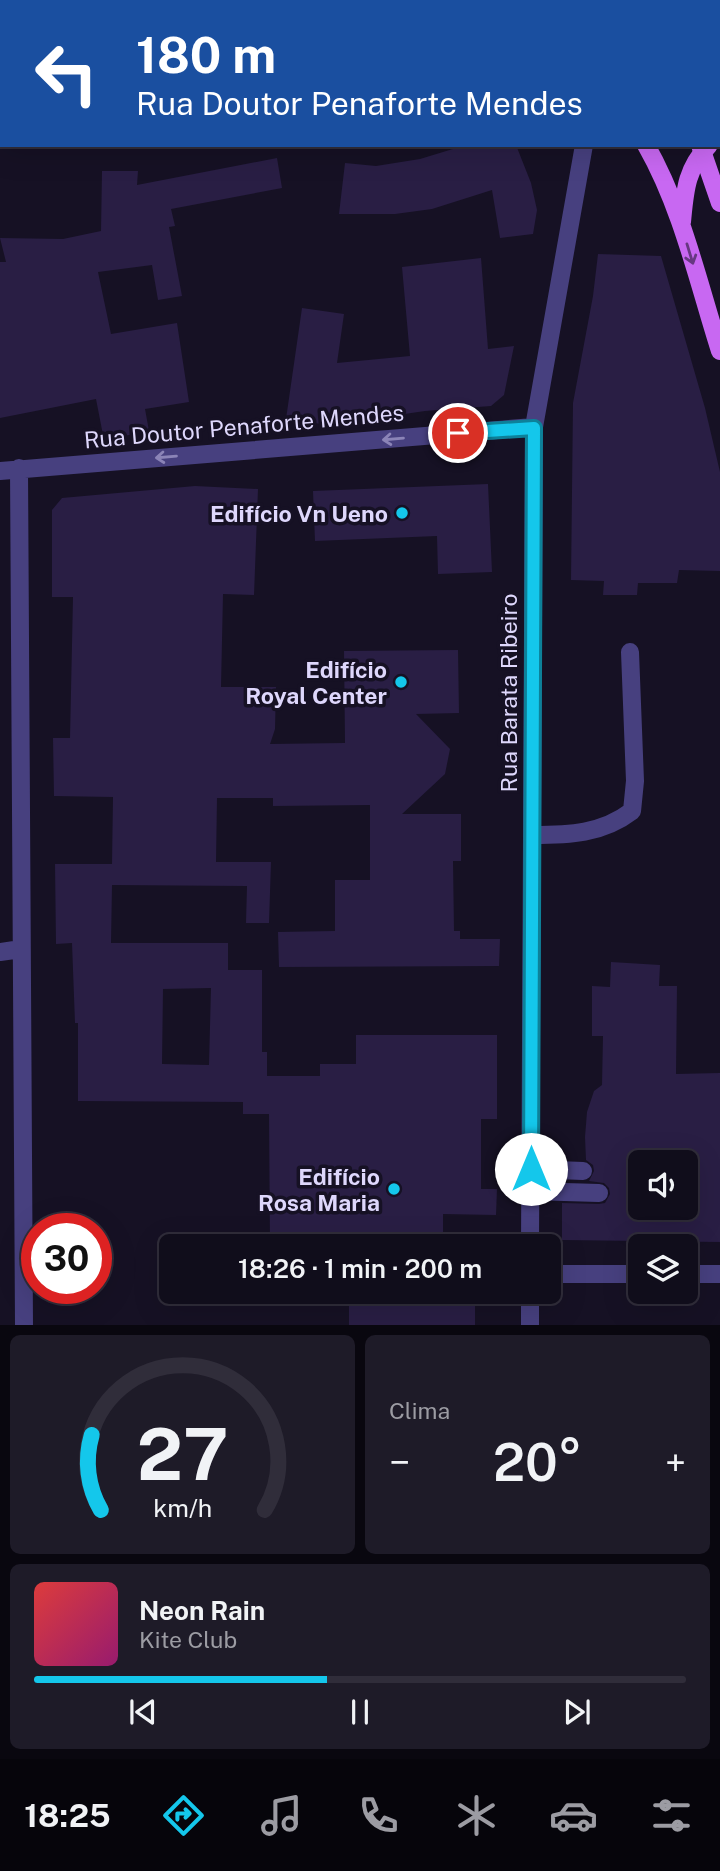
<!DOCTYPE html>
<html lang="pt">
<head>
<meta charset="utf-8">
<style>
	body { margin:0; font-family:"Public Sans",sans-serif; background:#1e1b28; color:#f1f3f6; height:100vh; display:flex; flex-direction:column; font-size:26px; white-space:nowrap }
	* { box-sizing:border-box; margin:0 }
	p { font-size:23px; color:#9c9ca3 }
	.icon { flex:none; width:38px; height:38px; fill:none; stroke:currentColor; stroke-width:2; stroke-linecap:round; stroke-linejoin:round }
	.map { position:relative; height:1325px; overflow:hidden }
	.drawer { display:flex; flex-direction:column; gap:10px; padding:10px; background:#09070f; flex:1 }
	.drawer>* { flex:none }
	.hud { position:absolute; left:0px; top:0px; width:721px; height:147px; box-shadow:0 7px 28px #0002,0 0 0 2px #302d3a; background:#1a4fa0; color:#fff; overflow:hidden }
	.tools { position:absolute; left:628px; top:1150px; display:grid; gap:14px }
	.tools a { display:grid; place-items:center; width:70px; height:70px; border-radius:10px; background:#100d1b; box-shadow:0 7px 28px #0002,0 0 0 2px #302d3a; font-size:35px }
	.speed { position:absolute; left:21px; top:1213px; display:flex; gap:14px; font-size:35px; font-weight:700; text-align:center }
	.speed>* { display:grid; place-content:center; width:91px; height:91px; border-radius:50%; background:#100d1b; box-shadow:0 7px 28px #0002,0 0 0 2px #302d3a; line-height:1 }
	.speed .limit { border:10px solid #d22; background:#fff; color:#111 }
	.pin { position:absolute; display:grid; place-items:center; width:60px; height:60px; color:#fff; margin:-30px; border:4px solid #fff; border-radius:50%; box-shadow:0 2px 7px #0007 }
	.me { position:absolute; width:77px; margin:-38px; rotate:0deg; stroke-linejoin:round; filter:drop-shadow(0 0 5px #0008) }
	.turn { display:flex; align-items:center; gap:24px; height:147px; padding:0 21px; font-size:32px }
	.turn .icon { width:91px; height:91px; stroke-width:2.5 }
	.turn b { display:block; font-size:49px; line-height:60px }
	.big { font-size:52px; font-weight:600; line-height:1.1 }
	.drawer .card { flex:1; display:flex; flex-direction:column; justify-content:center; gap:10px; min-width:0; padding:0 24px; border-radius:10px; background:#1e1b28 }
	.drawer .dial { align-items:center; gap:0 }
	.dial svg { height:182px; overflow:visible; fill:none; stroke:#302d3a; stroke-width:7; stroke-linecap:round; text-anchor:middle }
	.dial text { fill:#f1f3f6; stroke:none }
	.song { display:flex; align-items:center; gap:21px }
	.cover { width:84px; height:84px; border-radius:10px; background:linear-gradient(135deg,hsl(0 70% 55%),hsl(320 70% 35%)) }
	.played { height:7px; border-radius:4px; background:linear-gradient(90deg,#14c7eb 45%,#302d3a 45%) }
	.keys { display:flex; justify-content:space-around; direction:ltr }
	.heat { display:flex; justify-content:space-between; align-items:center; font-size:38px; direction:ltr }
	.drawer .tiles { flex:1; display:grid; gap:10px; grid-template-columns:1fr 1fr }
	.card:last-child { grid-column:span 2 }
	.trip { position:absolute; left:159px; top:1234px; width:402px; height:70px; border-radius:10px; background:#100d1b; box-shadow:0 7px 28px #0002,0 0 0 2px #302d3a; font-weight:600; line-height:70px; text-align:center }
	.menu { display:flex; height:112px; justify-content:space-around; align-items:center; background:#06050b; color:#9c9ca3 }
	.menu .icon { width:49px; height:49px }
	.menu .current { color:#14c7eb }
	.menu b { font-size:32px; color:#f1f3f6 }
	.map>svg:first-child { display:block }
	.building { fill:#291e44; fill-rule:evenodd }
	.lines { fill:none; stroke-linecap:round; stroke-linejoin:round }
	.minor { stroke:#47407f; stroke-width:18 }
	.major { stroke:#c868f2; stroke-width:18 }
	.major-bridge { stroke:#c868f2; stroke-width:18 }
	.oneway { stroke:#663881 }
	.oneway2 { stroke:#8b84b7 }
	.route-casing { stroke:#0d8199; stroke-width:18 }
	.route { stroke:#14c7eb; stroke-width:12 }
	.poi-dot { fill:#14c7eb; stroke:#161124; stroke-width:2.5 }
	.labels { text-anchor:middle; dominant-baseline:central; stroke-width:7; stroke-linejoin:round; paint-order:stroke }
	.street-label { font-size:23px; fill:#ded7fc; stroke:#161124 }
	.poi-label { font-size:23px; font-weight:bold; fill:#ded7fc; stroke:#161124; text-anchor:end }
</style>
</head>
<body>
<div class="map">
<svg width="720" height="1325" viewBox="0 0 720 1325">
	<rect width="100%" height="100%" fill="#161124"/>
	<path class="building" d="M 466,145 L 516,145 L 531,183 L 537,210 L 533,234 L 500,238 L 492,190 L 432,209 L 395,214 L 339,214 L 345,163 L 376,166 L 420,159 Z
		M 277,158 L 282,188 L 171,209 L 175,226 L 169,227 L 182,296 L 158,300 L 152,265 L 98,272 L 111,334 L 177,323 L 189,402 L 145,409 L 149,431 L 104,440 L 96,399 L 0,418 L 0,262 L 6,262 L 0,238 L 63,239 L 101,231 L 102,171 L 138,171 L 137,185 Z
		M 598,254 L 661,256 L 705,408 L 720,472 L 720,571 L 679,570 L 677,583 L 638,583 L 637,595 L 603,595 L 604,581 L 571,580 L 573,403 L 593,296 Z
		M 481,258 L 488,349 L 514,346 L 504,395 L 491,406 L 425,411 L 329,425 L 286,419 L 302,308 L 344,314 L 337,363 L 410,356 L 402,267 Z
		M 488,484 L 492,572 L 438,574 L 437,536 L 315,541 L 313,491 Z
		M 195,486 L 258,489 L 254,595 L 223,594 L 221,687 L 276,687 L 275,729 L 270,744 L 345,743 L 344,651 L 458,650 L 459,713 L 416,714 L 450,749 L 445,774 L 402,814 L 461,814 L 461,861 L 453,861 L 454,931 L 460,931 L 460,939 L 500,939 L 499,966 L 279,967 L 278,932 L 335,931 L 335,880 L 370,880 L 370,805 L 273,806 L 273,798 L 217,798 L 216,862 L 271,862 L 269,923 L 246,923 L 247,886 L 112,885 L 111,943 L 228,943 L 228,970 L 262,970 L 262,1052 L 267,1052 L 267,1076 L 320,1076 L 320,1064 L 356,1064 L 356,1035 L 497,1035 L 497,1119 L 481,1119 L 481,1189 L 497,1189 L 496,1215 L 443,1214 L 443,1246 L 270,1246 L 269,1114 L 243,1114 L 243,1102 L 78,1101 L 78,1023 L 75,1023 L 72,943 L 56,944 L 55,864 L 112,864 L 113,797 L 54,796 L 53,738 L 70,738 L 73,597 L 52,597 L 52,510 L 62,498 ZM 211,988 L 209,1065 L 162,1064 L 163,989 Z
		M 611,962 L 660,965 L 659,986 L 677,986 L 676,1074 L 720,1073 L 720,1242 L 562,1240 L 562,1203 L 599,1204 L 605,1203 L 610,1194 L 609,1188 L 604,1183 L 589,1181 L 594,1171 L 593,1165 L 586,1160 L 585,1137 L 587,1112 L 594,1091 L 602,1085 L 603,1036 L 592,1036 L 592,986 L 610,987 ZM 640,1162 L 686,1162 L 686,1208 L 640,1208 Z
		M 349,1297 L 475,1298 L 475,1325 L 349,1325 Z"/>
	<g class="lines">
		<path class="minor" d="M 0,30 L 2,32
			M 19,468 L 24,1325
			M 0,471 L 534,427
			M 532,835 C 569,835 602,834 632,811 L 635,781 L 630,652
			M 0,952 L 21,949
			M 531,1169 L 583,1171
			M 530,1191 L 599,1193
			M 530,1246 L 534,427 L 584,145
			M 550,1274 L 640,1274
			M 686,1274 L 720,1274
			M 530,1325 L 530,1292"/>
		<path class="major" d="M 488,0 L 489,2
			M 648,0 L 649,2
			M 683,0 L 684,2
			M 719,63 L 720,62
			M 719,99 L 720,101
			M 719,135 L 720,134
			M 646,145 C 682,208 698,282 720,351
			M 682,222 C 685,190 686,169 709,145"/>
		<path class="major-bridge" d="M 700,145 L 720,203"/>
	</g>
	<defs><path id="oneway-shaft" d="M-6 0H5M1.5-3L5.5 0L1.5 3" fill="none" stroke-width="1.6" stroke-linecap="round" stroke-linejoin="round" transform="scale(1.75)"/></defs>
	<use class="oneway" href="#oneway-shaft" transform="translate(690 254) rotate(73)"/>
	<g class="oneway2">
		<use href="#oneway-shaft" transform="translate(393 439) rotate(175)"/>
		<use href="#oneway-shaft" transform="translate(166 457) rotate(175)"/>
	</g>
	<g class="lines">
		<defs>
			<path id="route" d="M 458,433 L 534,428 L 531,1169"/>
		</defs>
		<use href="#route" class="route-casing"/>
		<use href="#route" class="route"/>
	</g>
	<g class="poi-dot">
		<circle cx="402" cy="513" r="7"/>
		<circle cx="401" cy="682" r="7"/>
		<circle cx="394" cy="1189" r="7"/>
	</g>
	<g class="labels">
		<g class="street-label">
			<text transform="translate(244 426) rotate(-5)">Rua Doutor Penaforte Mendes</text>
			<text transform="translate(508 693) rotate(-90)">Rua Barata Ribeiro</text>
		</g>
		<g class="poi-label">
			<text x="388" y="513">Edifício Vn Ueno</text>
			<text x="387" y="669">Edifício<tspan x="387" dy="26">Royal Center</tspan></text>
			<text x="380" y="1176">Edifício<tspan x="380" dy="26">Rosa Maria</tspan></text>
		</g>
	</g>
</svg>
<div class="tools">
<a><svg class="icon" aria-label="sound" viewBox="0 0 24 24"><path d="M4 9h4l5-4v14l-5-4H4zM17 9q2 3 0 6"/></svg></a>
<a><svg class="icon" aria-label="layers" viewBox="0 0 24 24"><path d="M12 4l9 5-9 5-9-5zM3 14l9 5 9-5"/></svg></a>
</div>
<div class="speed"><div class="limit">30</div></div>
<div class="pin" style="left:458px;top:433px;background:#d93025"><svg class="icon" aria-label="arrive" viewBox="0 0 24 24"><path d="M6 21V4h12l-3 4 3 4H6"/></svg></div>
<svg class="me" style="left:531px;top:1169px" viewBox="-20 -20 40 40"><circle r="19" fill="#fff"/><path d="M0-13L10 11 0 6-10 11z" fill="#14c7eb"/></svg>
<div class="trip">18:26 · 1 min · 200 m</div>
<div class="hud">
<div class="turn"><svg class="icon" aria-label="left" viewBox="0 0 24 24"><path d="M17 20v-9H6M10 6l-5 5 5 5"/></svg><div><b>180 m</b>Rua Doutor Penaforte Mendes</div></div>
</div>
</div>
<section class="drawer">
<div class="tiles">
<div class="card dial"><svg viewBox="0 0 100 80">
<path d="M14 69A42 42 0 1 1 86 69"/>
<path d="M14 69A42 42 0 0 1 10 36" stroke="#14c7eb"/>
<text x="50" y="56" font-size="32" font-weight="700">27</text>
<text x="50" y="72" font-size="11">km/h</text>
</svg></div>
<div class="card"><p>Clima</p>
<div class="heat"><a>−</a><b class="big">20°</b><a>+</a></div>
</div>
<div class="card">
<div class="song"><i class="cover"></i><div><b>Neon Rain</b><p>Kite Club</p></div></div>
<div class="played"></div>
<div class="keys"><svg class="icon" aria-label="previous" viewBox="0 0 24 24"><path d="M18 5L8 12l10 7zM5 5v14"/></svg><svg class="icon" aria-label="pause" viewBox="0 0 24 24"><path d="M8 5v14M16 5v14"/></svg><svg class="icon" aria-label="next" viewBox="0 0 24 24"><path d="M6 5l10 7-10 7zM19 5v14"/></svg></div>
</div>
</div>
</section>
<nav class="menu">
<b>18:25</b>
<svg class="icon current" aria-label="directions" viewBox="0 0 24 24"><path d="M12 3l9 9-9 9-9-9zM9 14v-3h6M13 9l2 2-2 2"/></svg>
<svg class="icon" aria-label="music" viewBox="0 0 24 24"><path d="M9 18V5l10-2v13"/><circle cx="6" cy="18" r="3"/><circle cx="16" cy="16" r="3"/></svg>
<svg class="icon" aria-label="phone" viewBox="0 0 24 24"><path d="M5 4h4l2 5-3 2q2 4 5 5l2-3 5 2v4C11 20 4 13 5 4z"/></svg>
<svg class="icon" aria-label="climate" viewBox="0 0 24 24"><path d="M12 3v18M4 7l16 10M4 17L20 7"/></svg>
<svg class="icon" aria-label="car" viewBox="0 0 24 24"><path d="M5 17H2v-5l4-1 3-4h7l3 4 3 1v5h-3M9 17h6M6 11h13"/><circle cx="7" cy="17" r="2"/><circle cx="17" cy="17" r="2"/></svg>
<svg class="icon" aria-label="filters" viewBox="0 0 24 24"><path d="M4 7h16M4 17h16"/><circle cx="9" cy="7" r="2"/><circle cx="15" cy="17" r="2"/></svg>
</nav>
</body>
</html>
